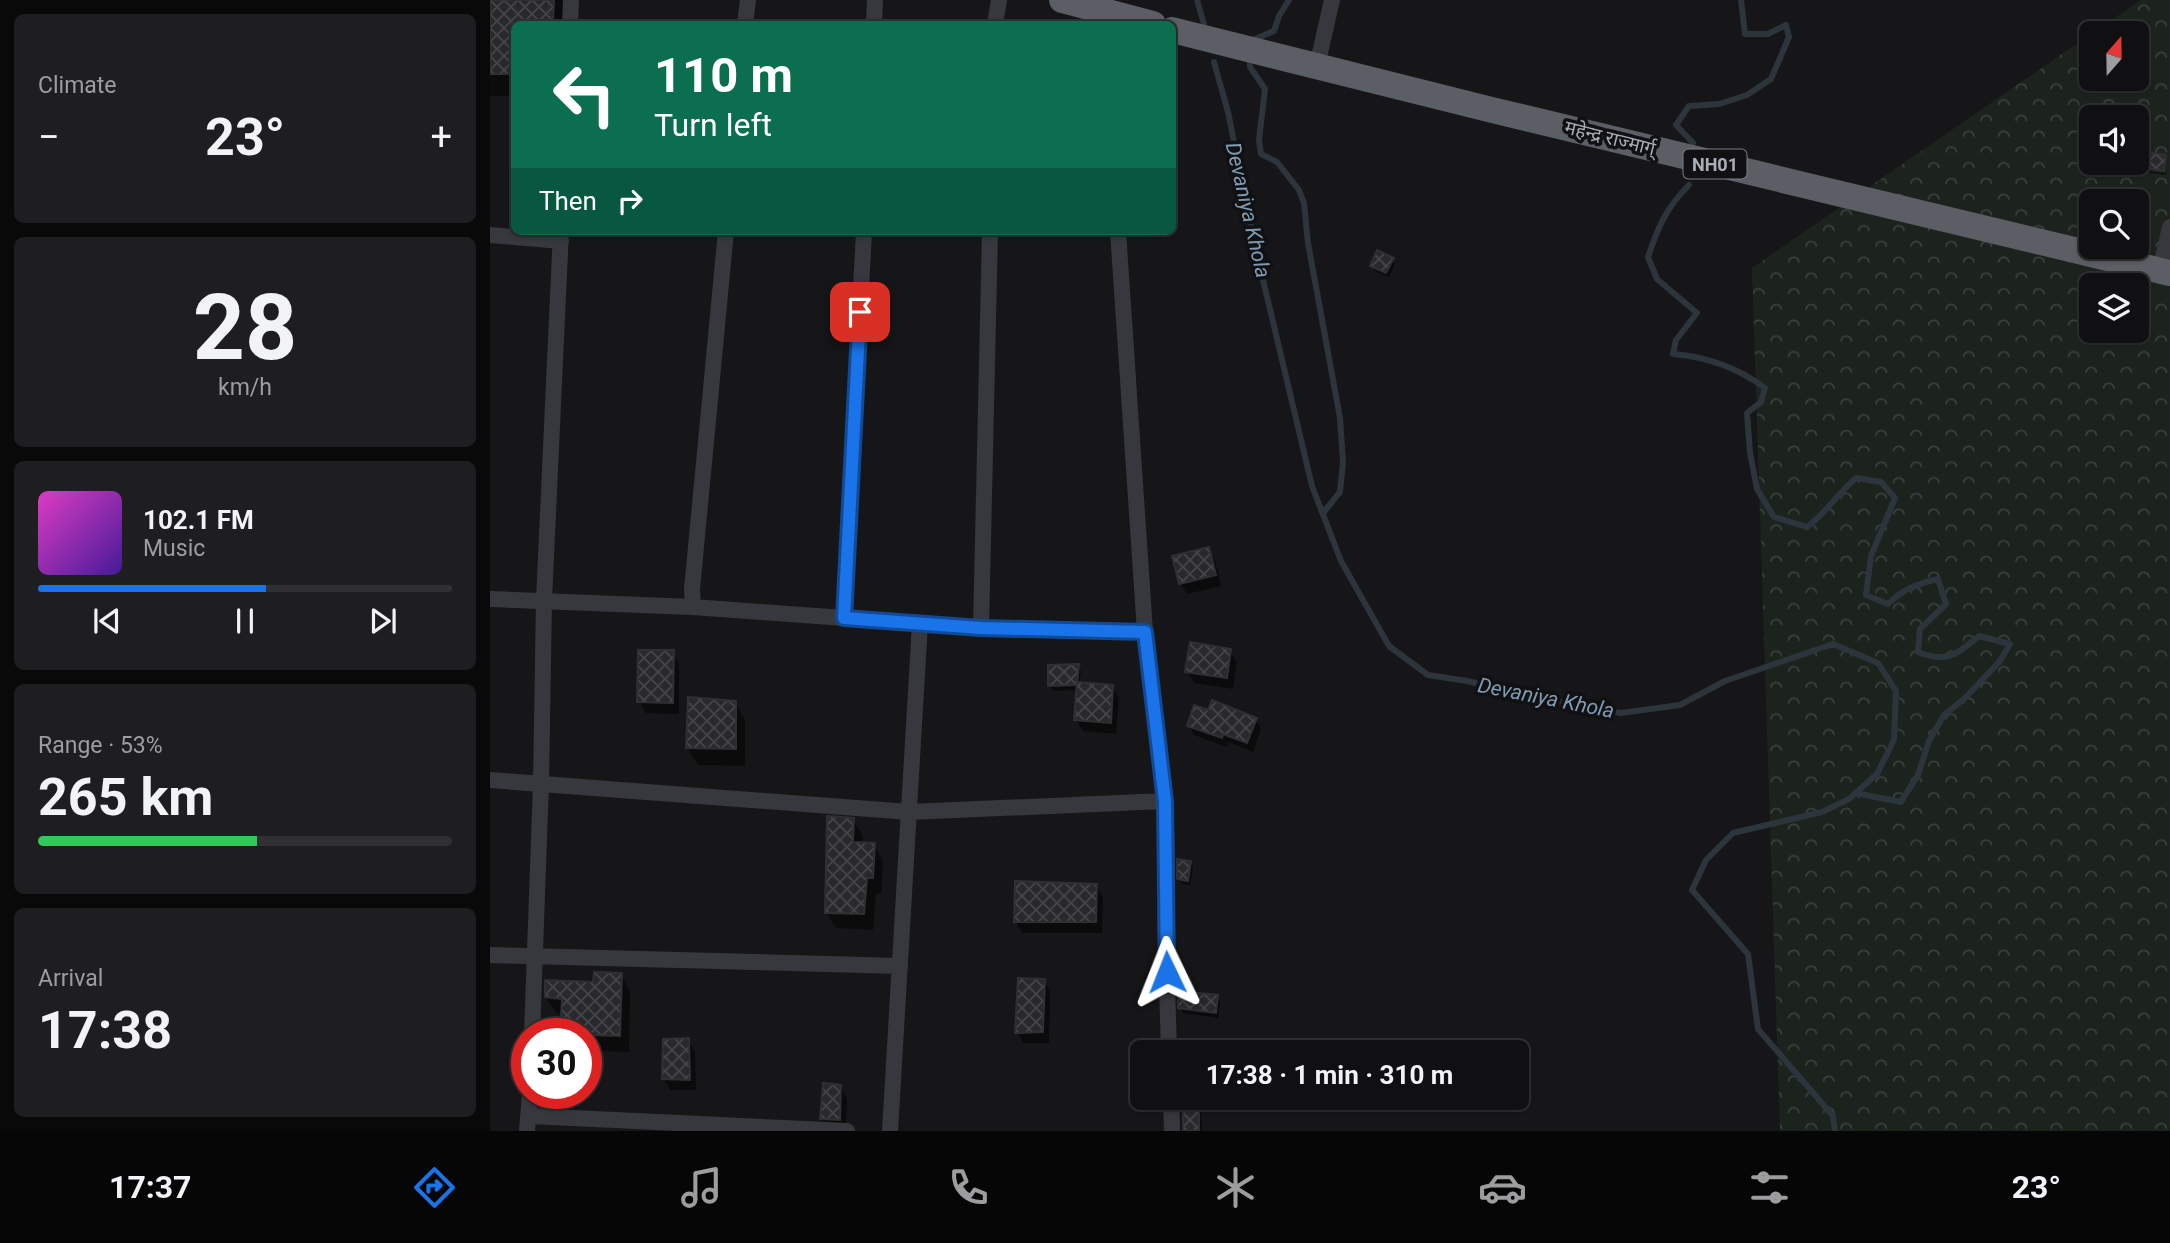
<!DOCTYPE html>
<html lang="en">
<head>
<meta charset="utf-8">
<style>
	body { margin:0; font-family:Roboto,"Noto Sans Devanagari",sans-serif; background:#1e1e20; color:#f1f3f6; height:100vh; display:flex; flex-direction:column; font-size:26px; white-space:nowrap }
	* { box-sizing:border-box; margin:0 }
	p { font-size:23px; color:#9c9d9f }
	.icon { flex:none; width:38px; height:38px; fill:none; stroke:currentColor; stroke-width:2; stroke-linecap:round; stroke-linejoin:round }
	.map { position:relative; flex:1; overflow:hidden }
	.sheet { display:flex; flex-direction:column; gap:14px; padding:14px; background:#09090a; width:490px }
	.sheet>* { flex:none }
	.hud { position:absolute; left:21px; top:21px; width:665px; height:214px; border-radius:10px; box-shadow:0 2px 5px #0004,0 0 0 2px #303032; background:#0b6e4f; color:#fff; overflow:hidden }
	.needle { width:46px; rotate:20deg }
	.buttons { position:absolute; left:1589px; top:21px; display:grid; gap:14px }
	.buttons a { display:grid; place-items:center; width:70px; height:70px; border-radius:10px; background:#101012; box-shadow:0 2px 5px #0004,0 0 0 2px #303032; font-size:35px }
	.speed { position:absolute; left:21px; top:1018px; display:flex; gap:14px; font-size:35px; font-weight:700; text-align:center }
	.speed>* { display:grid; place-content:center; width:91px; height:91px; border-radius:50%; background:#101012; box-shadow:0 2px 5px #0004,0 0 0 2px #303032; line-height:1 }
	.speed .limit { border:10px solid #d22; background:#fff; color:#111 }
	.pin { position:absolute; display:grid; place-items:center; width:60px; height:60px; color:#fff; margin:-30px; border-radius:14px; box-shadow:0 4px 10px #0006 }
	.me { position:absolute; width:77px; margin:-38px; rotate:358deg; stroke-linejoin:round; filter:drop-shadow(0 0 5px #0008) }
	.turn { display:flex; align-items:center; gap:24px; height:147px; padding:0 28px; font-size:32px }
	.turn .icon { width:91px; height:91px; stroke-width:2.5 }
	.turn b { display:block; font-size:49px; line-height:60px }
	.then { display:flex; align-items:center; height:66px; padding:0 28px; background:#0003; gap:14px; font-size:26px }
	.big { font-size:52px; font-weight:700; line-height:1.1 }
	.sheet .widget { flex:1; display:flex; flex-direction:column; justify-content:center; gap:10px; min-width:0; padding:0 24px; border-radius:10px; background:#1e1e20 }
	.sheet .dial { align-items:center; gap:0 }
	.dial b { font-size:91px; line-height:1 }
	.song { display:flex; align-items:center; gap:21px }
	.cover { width:84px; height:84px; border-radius:10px; background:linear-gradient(135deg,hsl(310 70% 55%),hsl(260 70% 35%)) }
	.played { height:7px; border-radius:4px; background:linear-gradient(90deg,#1a73e8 55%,#303032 55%) }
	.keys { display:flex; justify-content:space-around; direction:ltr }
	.heat { display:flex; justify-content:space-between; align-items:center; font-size:38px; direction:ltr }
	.charge { height:10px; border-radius:5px; background:linear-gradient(90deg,#34c759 53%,#303032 0) }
	.trip { position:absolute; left:640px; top:1040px; width:399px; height:70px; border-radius:10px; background:#101012; box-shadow:0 2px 5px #0004,0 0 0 2px #303032; font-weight:700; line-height:70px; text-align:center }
	.tabs { display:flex; height:112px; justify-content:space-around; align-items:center; background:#060607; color:#9c9d9f }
	.tabs .icon { width:49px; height:49px }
	.tabs .active { color:#1a73e8 }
	.tabs b { font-size:32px; color:#f1f3f6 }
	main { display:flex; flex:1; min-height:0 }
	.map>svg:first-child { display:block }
	.forest { fill:url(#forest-crowns); fill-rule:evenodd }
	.shadow { fill:#0007 }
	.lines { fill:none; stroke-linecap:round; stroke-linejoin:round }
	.stream { stroke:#2c353c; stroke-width:6 }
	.building { fill:url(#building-cross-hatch); stroke:#303034; stroke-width:2 }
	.minor { stroke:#37383d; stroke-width:16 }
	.trunk { stroke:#5b5e65; stroke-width:26 }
	.route-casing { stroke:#114b97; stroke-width:18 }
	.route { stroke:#1a73e8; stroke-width:12 }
	.labels { text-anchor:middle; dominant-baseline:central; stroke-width:7; stroke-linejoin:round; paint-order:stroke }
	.shield { fill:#111113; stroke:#7b7e86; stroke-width:2 }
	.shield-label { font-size:18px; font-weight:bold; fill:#a8adb8 }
	.street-label { font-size:19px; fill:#a8adb8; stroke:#111113 }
	.water-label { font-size:21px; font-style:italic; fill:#7f9bb3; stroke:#111113 }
</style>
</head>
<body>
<main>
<section class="sheet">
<div class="widget"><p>Climate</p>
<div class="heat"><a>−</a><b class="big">23°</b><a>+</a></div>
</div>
<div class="widget dial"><b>28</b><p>km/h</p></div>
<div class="widget">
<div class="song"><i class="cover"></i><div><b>102.1 FM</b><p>Music</p></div></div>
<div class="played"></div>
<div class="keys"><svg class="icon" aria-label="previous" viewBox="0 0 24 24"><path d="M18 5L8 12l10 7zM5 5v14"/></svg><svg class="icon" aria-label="pause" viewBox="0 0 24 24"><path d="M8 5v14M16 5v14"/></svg><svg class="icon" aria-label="next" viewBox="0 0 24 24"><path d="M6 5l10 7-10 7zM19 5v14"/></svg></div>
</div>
<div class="widget"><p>Range · 53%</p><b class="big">265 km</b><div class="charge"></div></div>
<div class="widget"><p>Arrival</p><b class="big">17:38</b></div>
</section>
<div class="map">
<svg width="1680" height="1131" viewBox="0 0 1680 1131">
	<defs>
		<pattern id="forest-crowns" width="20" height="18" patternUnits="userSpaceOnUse" patternTransform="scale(1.75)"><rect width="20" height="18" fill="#1c231d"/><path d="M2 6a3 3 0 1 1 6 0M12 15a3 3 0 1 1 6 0" fill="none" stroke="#3a403c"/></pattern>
		<pattern id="building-cross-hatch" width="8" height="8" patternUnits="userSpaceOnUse" patternTransform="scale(1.75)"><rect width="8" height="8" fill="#29292c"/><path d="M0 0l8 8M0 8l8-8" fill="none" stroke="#454548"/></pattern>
	</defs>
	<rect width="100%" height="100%" fill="#161618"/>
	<path class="forest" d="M 1651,0 L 1680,0 L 1680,1131 L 1290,1131 L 1262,268 L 1601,34 L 1601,79 L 1647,79 L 1647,33 L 1603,33 ZM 1601,117 L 1647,117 L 1647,163 L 1601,163 ZM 1601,201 L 1647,201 L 1647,247 L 1601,247 ZM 1601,285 L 1647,285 L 1647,331 L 1601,331 Z"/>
	<path class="shadow" d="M 0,0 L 77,0 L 76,24 L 24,24 L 24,96 L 0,96 Z
		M 1658,171 L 1676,173 L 1676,175 L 1659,173 Z
		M 902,259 L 905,264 L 899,277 L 885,271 L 882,266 Z
		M 718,549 L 725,560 L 731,586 L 697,594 L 690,583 Z
		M 740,651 L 747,662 L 743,689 L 704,683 L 697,671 Z
		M 183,652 L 189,664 L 189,714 L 156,713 L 149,701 Z
		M 588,666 L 591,671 L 589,684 L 622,687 L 629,698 L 626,734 L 593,731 L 586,720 L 588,690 L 563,691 L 560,686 Z
		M 245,702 L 255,720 L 255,766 L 208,765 L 197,747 Z
		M 766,719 L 771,729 L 763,752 L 738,742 L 737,747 L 704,735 L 699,725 Z
		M 363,820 L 373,836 L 372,844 L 384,845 L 393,861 L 391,894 L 386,893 L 383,930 L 346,928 L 336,912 Z
		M 700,863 L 703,868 L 700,885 L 692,884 L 689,879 Z
		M 606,886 L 613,897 L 612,933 L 532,933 L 525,921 Z
		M 131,975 L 140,991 L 139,1052 L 96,1051 L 96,1034 L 72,1034 L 73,1014 L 66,1013 L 56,997 Z
		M 554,980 L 560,992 L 559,1043 L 533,1043 L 527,1032 Z
		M 727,997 L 730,1002 L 728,1018 L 693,1013 L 690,1008 Z
		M 198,1040 L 205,1052 L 206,1090 L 180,1090 L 174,1079 Z
		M 350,1086 L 357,1098 L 356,1131 L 339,1130 L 332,1119 Z
		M 708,1108 L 711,1113 L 712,1131 L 696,1131 Z"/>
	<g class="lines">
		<path class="stream" d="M 707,0 L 714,24
			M 763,40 L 784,31 L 789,16 L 799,0
			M 760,55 L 760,67 L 775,89 L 769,140 L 771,154 L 787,162 L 809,190 L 814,203 L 818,243 L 850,418 L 853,462 L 850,492 L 833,513
			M 724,62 L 738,112 L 764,242 L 822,486 L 851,561 L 899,646 L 938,675 L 977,681 L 1031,694 L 1131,713 L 1190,705 L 1235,681 L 1343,644 L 1388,663 L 1406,691 L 1404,740 L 1387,774 L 1359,799 L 1332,812 L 1243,833 L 1216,860 L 1202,890 L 1258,954 L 1268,1029 L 1343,1116 L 1345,1131
			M 1203,143 L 1186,125 L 1199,106 L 1229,104 L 1257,95 L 1281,79 L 1299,37 L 1296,25 L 1278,34 L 1255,34 L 1251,0
			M 1199,185 C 1176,208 1168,227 1158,257 L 1167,279 L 1207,313 L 1186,340 L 1183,354 C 1218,357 1247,367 1275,388 L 1271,402 L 1257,413 L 1260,453 L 1267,489 L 1284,517 L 1317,527 C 1337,512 1347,494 1366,478 L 1391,482 L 1405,498 L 1381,556 L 1376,595 L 1398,604 C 1413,589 1427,584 1448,579 L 1456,604 L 1430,629 L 1428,652 C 1458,664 1467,654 1489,636 L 1520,644 L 1510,661 L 1476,697 L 1454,715 L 1439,741 L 1428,775 L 1411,802 L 1365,793"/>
	</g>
	<path class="building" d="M 0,0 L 64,0 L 63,24 L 24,24 L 24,74 L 0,74 Z
		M 1657,152 L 1676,155 L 1674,171 L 1655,168 Z
		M 887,250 L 904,258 L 896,273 L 880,266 Z
		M 719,547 L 726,575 L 689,584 L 682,556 Z
		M 700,642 L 741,649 L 737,678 L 695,672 Z
		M 148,650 L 184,650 L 183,703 L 147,702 Z
		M 589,664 L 587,685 L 558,686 L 558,665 Z
		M 587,682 L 623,685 L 621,723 L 584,720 Z
		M 198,697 L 246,701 L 246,749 L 196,748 Z
		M 722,700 L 767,718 L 757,743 L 733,734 L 732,738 L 697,726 L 704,705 L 718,710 Z
		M 337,816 L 364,818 L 363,842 L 385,843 L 383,878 L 377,878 L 374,914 L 335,913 Z
		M 687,859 L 701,861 L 698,881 L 687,879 Z
		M 525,881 L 607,884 L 606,922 L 524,922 Z
		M 104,972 L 132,973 L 130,1036 L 70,1034 L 72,999 L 55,997 L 55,980 L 103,982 Z
		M 528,978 L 555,979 L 553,1032 L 525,1033 Z
		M 688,991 L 728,995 L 726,1013 L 688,1008 Z
		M 199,1038 L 200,1080 L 172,1079 L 173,1039 Z
		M 333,1083 L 351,1085 L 350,1120 L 330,1119 Z
		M 693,1105 L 709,1106 L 709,1131 L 693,1131 Z"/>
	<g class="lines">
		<path class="minor" d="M 80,24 L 81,0
			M 255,24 L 258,0
			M 384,24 L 385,0
			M 505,24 L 509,0
			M 827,66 L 842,0
			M 628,231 L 655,632 L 675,801 L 677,857 L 675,919 L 679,1052
			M 0,235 L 71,241
			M 1670,271 L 1680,227
			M 0,599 L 203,607 L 491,628 L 655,632
			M 203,607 L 202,589 L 236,231
			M 354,618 L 374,231
			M 491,628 L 500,231
			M 0,780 L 419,812 L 675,801
			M 0,955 L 410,966
			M 42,1034 L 51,784 L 54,600 L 71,231
			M 681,1097 L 682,1131
			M 40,1116 L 357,1131
			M 37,1131 L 40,1094
			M 400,1131 L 430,623"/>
		<path class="trunk" d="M 572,0 L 663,24
			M 682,30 L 1002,110 L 1680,273"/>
	</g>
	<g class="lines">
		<defs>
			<path id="route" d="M 370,312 L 354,618 L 491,628 L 655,632 L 675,801 L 677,972"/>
		</defs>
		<use href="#route" class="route-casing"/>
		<use href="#route" class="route"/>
	</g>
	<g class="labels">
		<rect class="shield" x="1193.5" y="149.5" width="63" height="29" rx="5"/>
		<g class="shield-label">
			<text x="1225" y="164">NH01</text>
		</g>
		<g class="street-label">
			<text transform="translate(1120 138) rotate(14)">महेन्द्र राज्मार्ग्</text>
		</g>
		<g class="water-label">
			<text transform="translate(758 210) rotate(77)">Devaniya Khola</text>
			<text transform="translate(1056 698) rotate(11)">Devaniya Khola</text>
		</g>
	</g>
</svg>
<div class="buttons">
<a><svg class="needle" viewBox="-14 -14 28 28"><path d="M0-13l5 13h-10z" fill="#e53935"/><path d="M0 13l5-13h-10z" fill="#9c9d9f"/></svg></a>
<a><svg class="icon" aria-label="sound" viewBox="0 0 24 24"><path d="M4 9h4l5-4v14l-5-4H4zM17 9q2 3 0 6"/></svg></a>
<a><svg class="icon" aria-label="search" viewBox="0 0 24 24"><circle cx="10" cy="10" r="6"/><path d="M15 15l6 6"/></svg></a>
<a><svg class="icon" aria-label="layers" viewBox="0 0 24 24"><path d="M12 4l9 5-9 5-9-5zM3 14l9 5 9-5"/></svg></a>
</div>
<div class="speed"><div class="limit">30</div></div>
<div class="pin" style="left:370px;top:312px;background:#d93025"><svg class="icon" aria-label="arrive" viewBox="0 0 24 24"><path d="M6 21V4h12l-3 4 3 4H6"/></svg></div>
<svg class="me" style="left:677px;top:972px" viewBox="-20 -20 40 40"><path d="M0-17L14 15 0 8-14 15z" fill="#1a73e8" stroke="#fff" stroke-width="4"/></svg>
<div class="trip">17:38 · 1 min · 310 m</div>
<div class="hud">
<div class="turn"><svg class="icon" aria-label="left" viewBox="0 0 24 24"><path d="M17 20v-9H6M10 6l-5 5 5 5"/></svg><div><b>110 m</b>Turn left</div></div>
<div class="then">Then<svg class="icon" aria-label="right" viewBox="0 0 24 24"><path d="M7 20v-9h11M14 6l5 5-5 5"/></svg></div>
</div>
</div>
</main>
<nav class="tabs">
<b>17:37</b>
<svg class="icon active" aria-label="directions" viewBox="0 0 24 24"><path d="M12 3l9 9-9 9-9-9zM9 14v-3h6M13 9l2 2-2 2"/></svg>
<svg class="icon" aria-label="music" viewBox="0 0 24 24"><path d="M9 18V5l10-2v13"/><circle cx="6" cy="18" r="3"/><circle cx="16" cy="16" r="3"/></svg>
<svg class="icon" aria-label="phone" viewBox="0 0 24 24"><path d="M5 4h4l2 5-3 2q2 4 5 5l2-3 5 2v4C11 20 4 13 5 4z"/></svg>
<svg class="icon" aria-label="climate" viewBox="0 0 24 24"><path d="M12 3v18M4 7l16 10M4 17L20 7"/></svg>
<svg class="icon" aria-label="car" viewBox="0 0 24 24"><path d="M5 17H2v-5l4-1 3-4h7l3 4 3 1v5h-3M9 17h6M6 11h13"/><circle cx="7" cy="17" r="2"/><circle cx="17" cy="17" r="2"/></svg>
<svg class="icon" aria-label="filters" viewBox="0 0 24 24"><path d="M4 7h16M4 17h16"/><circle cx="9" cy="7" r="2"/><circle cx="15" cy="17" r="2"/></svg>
<b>23°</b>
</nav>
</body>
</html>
